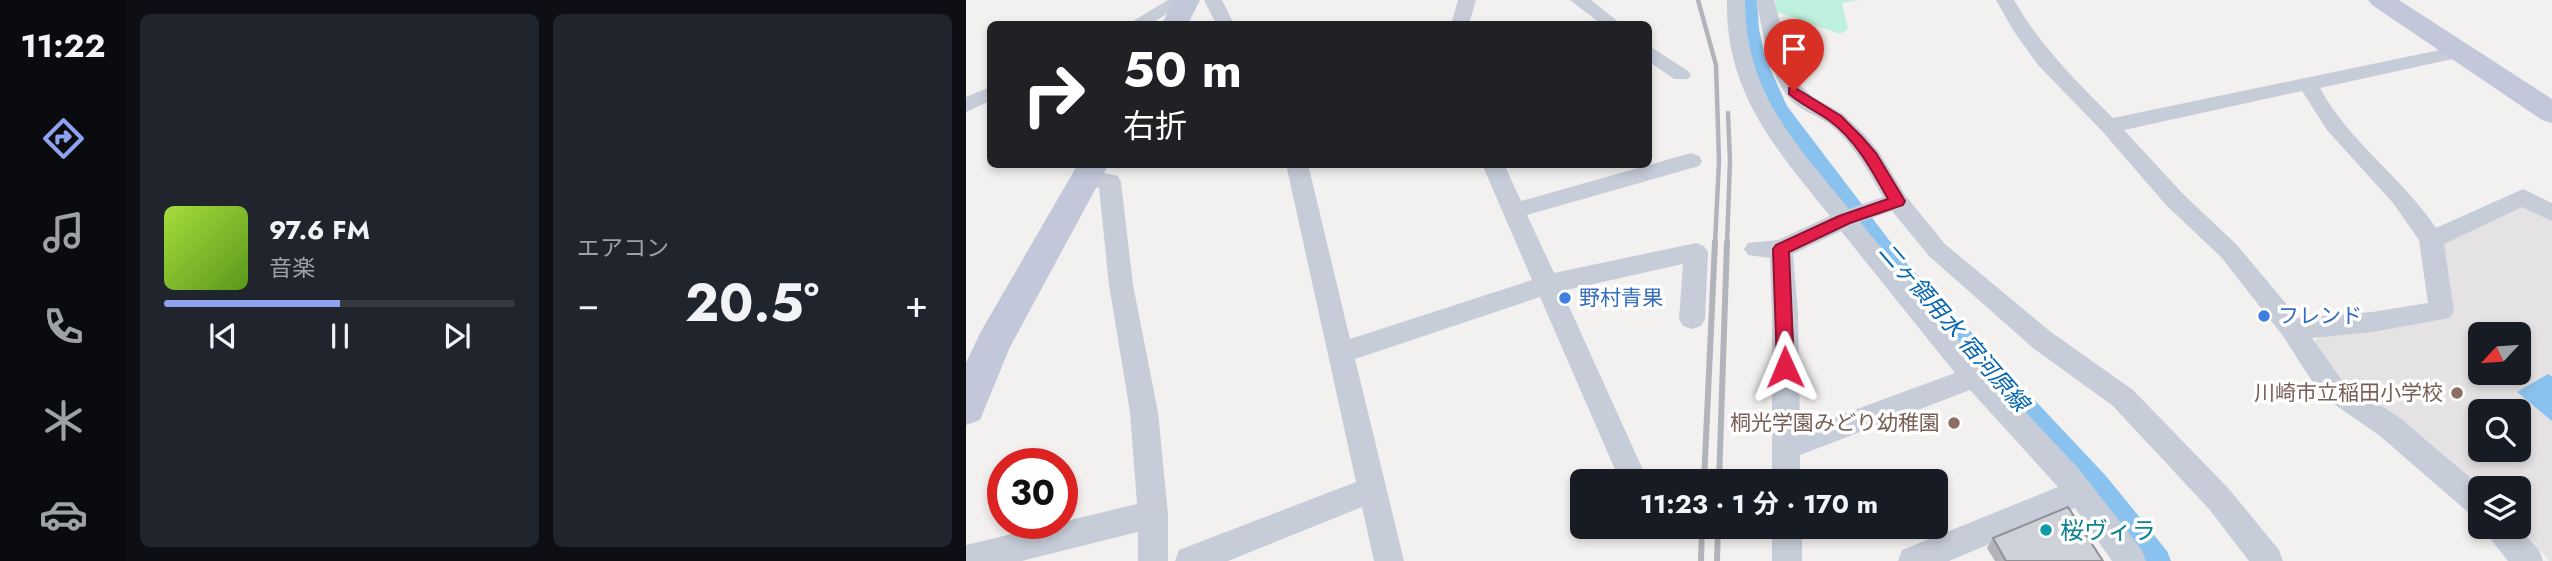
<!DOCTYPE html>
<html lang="ja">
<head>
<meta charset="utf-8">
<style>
	body { margin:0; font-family:Jost,"Noto Sans JP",sans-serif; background:#20242c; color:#f1f3f6; height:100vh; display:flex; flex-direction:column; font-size:26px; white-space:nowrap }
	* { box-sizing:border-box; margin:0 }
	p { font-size:23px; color:#9ea1a6 }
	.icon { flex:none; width:38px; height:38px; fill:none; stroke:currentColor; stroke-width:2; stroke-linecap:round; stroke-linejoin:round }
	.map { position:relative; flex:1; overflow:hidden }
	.sheet { display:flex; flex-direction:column; gap:14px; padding:14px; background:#0d0f14; width:840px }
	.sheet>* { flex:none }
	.hud { position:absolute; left:21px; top:21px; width:665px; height:147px; border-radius:10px; box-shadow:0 4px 10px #0003; background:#202124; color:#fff; overflow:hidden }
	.needle { width:46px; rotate:244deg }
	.buttons { position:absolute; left:1502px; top:322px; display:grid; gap:14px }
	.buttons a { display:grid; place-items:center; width:63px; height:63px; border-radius:10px; background:#171b24; box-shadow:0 4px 10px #0003; font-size:35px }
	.speed { position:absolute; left:21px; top:448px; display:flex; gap:14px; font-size:35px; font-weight:700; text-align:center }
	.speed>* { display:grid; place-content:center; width:91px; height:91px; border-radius:50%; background:#171b24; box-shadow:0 4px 10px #0003; line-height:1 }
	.speed .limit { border:10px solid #d22; background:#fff; color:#111 }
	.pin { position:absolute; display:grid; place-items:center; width:60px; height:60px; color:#fff; margin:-72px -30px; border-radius:50% 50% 50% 0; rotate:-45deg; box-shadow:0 0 7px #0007 }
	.pin .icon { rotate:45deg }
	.me { position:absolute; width:77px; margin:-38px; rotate:359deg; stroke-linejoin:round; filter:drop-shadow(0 0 5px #0008) }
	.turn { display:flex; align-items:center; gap:24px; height:147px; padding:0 21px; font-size:32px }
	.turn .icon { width:91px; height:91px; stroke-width:2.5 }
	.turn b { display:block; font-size:49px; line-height:60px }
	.big { font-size:52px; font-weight:700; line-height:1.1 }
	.sheet .card { flex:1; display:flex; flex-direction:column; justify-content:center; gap:10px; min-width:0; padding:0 24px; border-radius:10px; background:#20242c }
	.song { display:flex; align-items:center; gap:21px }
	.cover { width:84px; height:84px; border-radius:10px; background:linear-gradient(135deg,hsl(80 70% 55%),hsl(90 70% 35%)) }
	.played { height:7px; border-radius:4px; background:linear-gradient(90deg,#8ea2f0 50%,#363941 50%) }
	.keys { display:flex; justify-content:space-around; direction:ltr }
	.heat { display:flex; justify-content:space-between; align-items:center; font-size:38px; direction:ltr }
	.sheet .tiles { flex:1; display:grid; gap:14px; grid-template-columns:repeat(2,1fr) }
	.trip { position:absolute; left:604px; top:469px; width:378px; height:70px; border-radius:10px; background:#171b24; box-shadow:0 4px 10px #0003; font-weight:700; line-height:70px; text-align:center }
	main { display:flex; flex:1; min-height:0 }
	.dock { display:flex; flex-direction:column; width:126px; justify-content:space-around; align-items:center; background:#090b0e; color:#9ea1a6 }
	.dock .icon { width:49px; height:49px }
	.dock .on { color:#8ea2f0 }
	.dock b { font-size:32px; color:#f1f3f6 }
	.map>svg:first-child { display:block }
	.education { fill:#e4e2e2; fill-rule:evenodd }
	.green { fill:#bef1dd }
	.water { fill:#8ac2ef }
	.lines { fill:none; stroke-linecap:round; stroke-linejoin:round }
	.canal { fill:#8ac2ef; fill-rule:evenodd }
	.street { fill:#c6ccd8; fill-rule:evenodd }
	.secondary { fill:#c2c8d9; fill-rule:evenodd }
	.rail-far1 { stroke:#b2b3bb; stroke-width:4.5 }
	.rail { stroke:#b2b3bb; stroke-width:6 }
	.wall { fill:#b2b4ba }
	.building { fill:#cfd1d8; stroke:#919297; stroke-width:2 }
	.route { fill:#e11d48; stroke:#92132f; stroke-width:2 }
	.shop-dot { fill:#3f7fe0; stroke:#fff; stroke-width:2.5 }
	.education-dot { fill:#8d6e63; stroke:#fff; stroke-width:2.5 }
	.culture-dot { fill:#0f9aa8; stroke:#fff; stroke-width:2.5 }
	.labels { text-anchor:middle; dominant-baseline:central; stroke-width:7; stroke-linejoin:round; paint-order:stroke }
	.shop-label { font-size:21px; fill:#366cbe; stroke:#fff; text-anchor:start }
	.education-label { font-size:21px; fill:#785e54; stroke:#fff; text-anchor:end }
	.water-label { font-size:23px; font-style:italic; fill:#0866b1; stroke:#fff }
	.near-culture-label { font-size:24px; fill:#0d838f; stroke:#fff; text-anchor:start }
</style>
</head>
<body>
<main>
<nav class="dock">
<b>11:22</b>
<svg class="icon on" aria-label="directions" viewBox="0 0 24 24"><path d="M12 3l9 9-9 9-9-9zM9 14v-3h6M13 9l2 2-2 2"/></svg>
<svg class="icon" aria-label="music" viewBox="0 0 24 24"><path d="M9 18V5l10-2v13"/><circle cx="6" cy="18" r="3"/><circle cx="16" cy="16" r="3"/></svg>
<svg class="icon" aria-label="phone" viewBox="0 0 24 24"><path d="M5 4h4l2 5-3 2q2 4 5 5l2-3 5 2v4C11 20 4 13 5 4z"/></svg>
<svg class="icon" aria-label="climate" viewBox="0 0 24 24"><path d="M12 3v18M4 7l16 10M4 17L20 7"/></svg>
<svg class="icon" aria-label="car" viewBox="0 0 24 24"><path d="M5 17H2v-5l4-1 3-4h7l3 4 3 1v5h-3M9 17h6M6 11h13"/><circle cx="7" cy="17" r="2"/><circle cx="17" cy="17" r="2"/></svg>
</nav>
<section class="sheet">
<div class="tiles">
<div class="card">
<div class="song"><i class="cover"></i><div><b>97.6 FM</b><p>音楽</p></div></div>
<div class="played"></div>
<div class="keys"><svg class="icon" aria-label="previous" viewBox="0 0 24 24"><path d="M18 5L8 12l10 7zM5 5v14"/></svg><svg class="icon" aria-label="pause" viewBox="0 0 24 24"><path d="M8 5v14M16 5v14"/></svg><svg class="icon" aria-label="next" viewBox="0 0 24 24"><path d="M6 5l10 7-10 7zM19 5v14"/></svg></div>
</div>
<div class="card"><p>エアコン</p>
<div class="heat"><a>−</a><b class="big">20.5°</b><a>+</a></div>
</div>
</div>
</section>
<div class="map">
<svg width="1586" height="561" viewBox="0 0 1586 561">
	<rect width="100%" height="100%" fill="#f3f1f0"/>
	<path class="education" d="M 1556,205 L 1586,218 L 1586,561 L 1583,561 L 1552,524 L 1552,488 L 1518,488 L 1450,431 L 1369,375 L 1346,345 L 1354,334 L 1483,317 L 1475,241 ZM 1514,334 L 1552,334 L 1552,373 L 1514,373 ZM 1514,411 L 1552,411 L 1552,450 L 1514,450 Z"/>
	<path class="green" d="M 809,0 L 894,0 L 876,3 L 882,29 L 874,34 L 811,12 Z"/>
	<path class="water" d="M 1582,374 L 1586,377 L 1586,421 L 1551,392 Z"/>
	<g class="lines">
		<path class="canal" d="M 775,0 L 791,0 L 793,29 L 799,57 L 821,106 L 942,265 L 1140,476 L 1201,551 L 1205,561 L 1173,561 L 1121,494 L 926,277 L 806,113 L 782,57 L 776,29 Z"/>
		<path class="street" d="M 202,0 L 224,0 L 184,24 L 162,24 Z
			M 238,0 L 256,0 L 268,24 L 250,24 Z
			M 492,0 L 510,0 L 503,24 L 485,24 Z
			M 604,0 L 625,0 L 655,24 L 635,24 Z
			M 761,0 L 779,0 C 779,92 828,142 883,209 L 917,197 C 902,171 887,143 863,124 C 848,113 829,109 819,93 C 801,66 797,31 790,0 L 808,0 L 827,70 L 836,87 L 847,97 L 877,114 L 899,135 L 913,152 L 939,195 L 979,244 L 1085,332 L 1167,390 L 1263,489 L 1313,550 L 1317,561 L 1283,561 L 1243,509 L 1147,406 L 1067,348 L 963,256 L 926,211 L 894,222 L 985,332 L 1112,468 L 1176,550 L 1180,561 L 1146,561 L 1109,508 L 983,561 L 932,561 L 936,550 L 1092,487 L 1004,390 L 834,455 L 834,481 L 806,481 L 806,313 L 804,258 L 782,255 L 778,249 L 782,243 L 812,240 L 864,216 C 809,148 759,92 761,0 ZM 875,231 L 989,373 L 834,430 L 832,313 L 827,254 Z
			M 1030,0 L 1048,0 C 1075,47 1109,80 1147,118 L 1493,46 L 1500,48 L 1503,52 L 1500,56 L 1354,88 C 1383,142 1436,177 1470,228 L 1557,189 L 1586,203 L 1586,221 L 1556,207 L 1478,244 L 1488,311 L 1484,318 L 1406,332 L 1346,338 L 1375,379 L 1434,418 L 1517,488 L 1514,488 L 1514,518 L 1504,514 L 1414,436 L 1355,395 L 1317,336 L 1255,257 L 1200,205 L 1136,131 L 1072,65 L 1047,30 ZM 1336,91 L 1361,130 L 1427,203 L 1453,240 L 1462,303 L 1406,312 L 1332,318 L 1271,245 L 1216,193 L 1158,130 Z
			M 682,45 L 722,71 L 725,75 L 722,79 L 708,79 L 682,61 Z
			M 24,87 L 24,101 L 0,112 L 0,97 Z
			M 725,153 L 733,156 L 736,161 L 733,166 L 561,215 L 588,273 L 730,243 L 738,246 L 742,252 L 739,319 L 735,326 L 726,329 L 717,326 L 713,319 L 717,264 L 596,291 L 682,481 L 654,481 L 574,297 L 389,359 L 438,561 L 408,561 L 396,507 L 262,561 L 209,561 L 213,550 L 390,482 L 320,164 L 342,164 L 384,339 L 566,280 L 516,164 L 538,164 L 555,201 Z
			M 121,169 L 152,176 L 155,182 L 167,285 L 192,412 L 202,514 L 202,561 L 172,561 L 172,532 L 56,561 L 0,561 L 0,545 L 171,504 L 164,412 L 143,285 L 133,188 L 113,182 L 110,177 L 113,172 Z
			M 1552,526 L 1573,550 L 1577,561 L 1542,561 L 1523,537 L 1519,527 Z
			M 806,527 L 836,527 L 836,561 L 806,561 Z"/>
		<path class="secondary" d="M 208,0 L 234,0 L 222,24 L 196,24 Z
			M 1402,0 L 1433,0 L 1586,99 L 1586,123 L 1576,120 L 1406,5 Z
			M 112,164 L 143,164 L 44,347 L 14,420 L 0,425 L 0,363 L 14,333 Z"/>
		<path class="rail-far1" d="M 732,0 L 750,65 L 753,161 L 749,244
			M 761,244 L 764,161 L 762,113"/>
		<path class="rail" d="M 738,481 L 749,242
			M 753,481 L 761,242
			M 735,561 L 736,527
			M 751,561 L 752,527"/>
	</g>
	<path class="wall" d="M 1027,538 L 1137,561 L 1029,561 L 1021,548 Z"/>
	<path class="building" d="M 1102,507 L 1137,561 L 1040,561 L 1027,538 Z"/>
	<path class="route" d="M 828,87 L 875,116 L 896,137 L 910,153 L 939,201 L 937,205 L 884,223 L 823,252 L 828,367 L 825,372 L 819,374 L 813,372 L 811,367 L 807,249 L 810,245 L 873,216 L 922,199 C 907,172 890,140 864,121 C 850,111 836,105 823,94 L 823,88 Z"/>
	<g class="shop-dot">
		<circle cx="599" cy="298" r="7"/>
		<circle cx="1298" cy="316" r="7"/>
	</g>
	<g class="education-dot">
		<circle cx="1491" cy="393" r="7"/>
		<circle cx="988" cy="423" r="7"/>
	</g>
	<circle class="culture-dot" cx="1080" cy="530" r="7"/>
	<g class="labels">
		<g class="shop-label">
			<text x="613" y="298">野村青果</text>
			<text x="1312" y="316">フレンド</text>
		</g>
		<g class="education-label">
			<text x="1477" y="393">川崎市立稲田小学校</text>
			<text x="974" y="423">桐光学園みどり幼稚園</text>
		</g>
		<g class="water-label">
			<text transform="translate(988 327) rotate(49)">二ヶ領用水 宿河原線</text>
		</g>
		<g class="near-culture-label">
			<text x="1094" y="530">桜ヴィラ</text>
		</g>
	</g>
</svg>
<div class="buttons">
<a><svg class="needle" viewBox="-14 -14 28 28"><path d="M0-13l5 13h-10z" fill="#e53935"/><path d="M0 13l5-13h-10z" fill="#9ea1a6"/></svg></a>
<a><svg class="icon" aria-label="search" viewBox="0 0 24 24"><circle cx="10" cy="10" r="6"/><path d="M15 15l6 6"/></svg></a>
<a><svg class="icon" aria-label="layers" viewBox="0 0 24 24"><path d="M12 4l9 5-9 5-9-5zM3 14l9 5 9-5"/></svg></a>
</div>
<div class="speed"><div class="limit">30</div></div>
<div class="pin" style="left:828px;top:91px;background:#d93025"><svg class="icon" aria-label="arrive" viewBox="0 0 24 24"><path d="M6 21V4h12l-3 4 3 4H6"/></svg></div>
<svg class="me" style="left:819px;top:367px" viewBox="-20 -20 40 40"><path d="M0-17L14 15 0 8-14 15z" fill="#e11d48" stroke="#fff" stroke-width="4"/></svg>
<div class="trip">11:23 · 1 分 · 170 m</div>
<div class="hud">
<div class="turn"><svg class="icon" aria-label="right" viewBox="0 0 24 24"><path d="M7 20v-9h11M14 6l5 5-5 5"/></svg><div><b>50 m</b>右折</div></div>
</div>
</div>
</main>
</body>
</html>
